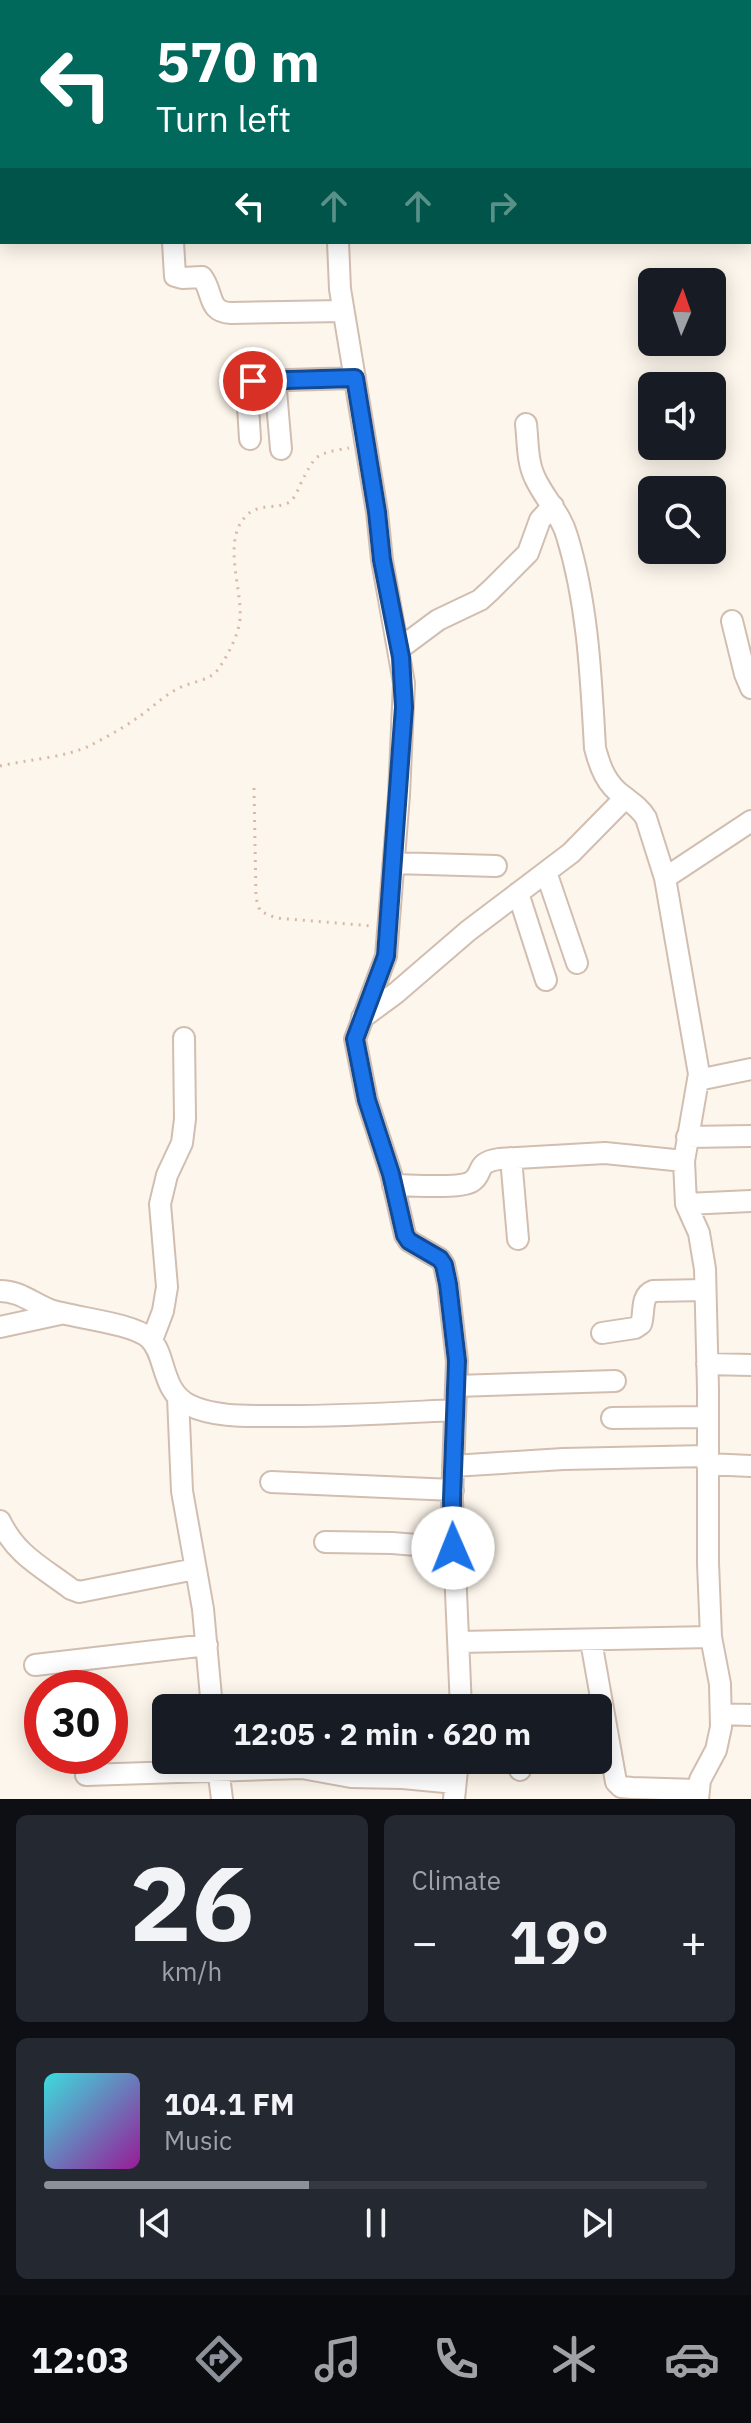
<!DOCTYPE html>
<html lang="en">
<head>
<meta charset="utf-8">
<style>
	body { margin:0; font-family:"IBM Plex Sans",sans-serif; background:#242831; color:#f1f3f6; height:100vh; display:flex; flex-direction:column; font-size:30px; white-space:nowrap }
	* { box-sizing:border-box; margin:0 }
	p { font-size:26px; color:#9ea1a6 }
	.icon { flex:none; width:44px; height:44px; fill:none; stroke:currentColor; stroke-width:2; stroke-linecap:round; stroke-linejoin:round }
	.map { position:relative; height:1799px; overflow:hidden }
	.panel { display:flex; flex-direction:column; gap:16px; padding:16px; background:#0d0f14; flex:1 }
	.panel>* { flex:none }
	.top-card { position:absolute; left:0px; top:0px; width:752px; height:244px; box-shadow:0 4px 20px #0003; background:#00695c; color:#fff; overflow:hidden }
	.needle { width:52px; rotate:2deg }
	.fabs { position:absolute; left:638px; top:268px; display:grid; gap:16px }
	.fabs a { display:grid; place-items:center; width:88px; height:88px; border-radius:12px; background:#171b24; box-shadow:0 4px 20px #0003; font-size:40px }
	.speed { position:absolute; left:24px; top:1670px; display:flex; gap:16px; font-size:40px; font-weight:700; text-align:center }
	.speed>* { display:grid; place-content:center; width:104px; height:104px; border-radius:50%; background:#171b24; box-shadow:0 4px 20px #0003; line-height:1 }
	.speed .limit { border:12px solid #d22; background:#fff; color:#111 }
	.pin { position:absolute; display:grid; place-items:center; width:68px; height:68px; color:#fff; margin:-34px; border:4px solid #fff; border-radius:50%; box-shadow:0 2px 8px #0007 }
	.me { position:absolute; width:88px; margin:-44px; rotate:359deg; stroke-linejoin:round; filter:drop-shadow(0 0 6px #0008) }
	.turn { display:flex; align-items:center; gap:28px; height:168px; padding:0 24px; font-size:36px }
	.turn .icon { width:104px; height:104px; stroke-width:2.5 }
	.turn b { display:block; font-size:56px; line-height:68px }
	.lanes { display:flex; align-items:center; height:76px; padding:0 24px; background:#0003; justify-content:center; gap:40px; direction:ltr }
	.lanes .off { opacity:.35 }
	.big { font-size:60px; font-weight:700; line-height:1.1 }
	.panel .widget { flex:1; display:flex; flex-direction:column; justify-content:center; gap:12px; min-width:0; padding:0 28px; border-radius:12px; background:#242831 }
	.panel .dial { align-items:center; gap:0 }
	.dial b { font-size:104px; line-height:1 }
	.song { display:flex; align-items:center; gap:24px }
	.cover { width:96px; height:96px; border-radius:12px; background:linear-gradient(135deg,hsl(180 70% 55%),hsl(300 70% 35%)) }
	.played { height:8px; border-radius:4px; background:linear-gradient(90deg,#8c9099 40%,#363941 40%) }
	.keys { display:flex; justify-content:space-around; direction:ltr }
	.heat { display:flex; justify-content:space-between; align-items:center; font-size:44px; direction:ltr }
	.panel .tiles { flex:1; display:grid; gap:16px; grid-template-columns:1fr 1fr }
	.widget:last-child { grid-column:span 2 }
	.trip { position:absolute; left:152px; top:1694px; width:460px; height:80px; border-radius:12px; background:#171b24; box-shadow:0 4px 20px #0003; font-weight:700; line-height:80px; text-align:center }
	.menu { display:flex; height:128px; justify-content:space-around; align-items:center; background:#090b0e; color:#9ea1a6 }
	.menu .icon { width:56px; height:56px }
	.menu .active { color:#8c9099 }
	.menu b { font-size:36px; color:#f1f3f6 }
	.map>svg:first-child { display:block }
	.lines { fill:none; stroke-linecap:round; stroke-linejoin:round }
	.minor-casing { stroke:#d1beb0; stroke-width:24 }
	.path { stroke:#d9b8a5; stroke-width:3; stroke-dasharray:2 6; stroke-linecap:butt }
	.minor { stroke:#fff; stroke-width:20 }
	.route-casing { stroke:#114b97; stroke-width:20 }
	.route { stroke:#1a73e8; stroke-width:14 }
</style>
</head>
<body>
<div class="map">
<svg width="751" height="1799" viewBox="0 0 751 1799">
	<rect width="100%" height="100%" fill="#fdf6ec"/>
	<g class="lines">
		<defs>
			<path id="minor" d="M 335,0 L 335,2
				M 750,137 L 751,136
				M 750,162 L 751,163
				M 173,242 L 175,276 L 182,278 L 202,277 C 214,293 207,312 231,313 L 343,311
				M 338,242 L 340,289 L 377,512 L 382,560 L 404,683 L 399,795 L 386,956 L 355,1039 L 367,1100 L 391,1174 L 405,1235 L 409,1241 L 440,1259 L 444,1265 L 448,1284 L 457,1361 L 452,1499 L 461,1708
				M 275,379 L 281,449
				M 526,424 C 528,441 527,462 535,478 C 544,498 561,514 567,536 C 588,605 591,677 595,748 C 600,767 606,784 623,796 C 632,803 640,808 646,818 L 665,878
				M 250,439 L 247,390 L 253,381 L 355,378
				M 732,621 L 745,674 L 751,688
				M 399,649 L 438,620 L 480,600 L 491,590 L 528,553 L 540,520 L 553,506
				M 394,863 L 496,866
				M 546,872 L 577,963
				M 518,893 L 546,980
				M 362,1018 L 396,993 L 468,931 L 571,853 L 625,798
				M 698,1080 L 751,1069
				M 687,1137 L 751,1136
				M 511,1158 L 518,1239
				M 393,1185 C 410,1185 458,1189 471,1182 C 485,1174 473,1163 499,1159 L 605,1153 L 684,1161
				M 686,1204 L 751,1201
				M 0,1291 C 20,1291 32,1303 50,1310 C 75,1318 132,1323 149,1338 C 167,1354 160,1390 189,1405 C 213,1417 246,1416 273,1416 C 334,1417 394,1413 455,1410
				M 0,1327 L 60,1314
				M 602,1333 L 635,1328 L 641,1324 C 645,1313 640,1296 653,1291 L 705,1290
				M 152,1340 L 163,1311 L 167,1287 L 160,1204 L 167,1175 L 182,1143 L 185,1119 L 184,1038
				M 707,1364 L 751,1365
				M 456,1386 L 615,1381
				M 178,1397 L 182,1491 L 203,1609 L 212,1708
				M 612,1418 L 707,1417
				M 707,1464 L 751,1466
				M 453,1466 L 563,1459 L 708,1456
				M 271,1482 L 453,1490
				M 0,1521 C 16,1555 42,1567 71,1589 L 79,1592 L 195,1569
				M 325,1542 L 392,1543 L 453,1548
				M 591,1641 L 616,1782 L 621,1787 L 632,1788 L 697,1790
				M 459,1642 L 711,1637
				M 35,1665 L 207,1645
				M 721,1714 L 751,1715
				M 217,1760 L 222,1799
				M 520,1770 L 522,1760
				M 86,1775 L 302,1768 L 351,1777 L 403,1778 L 455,1783
				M 454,1799 L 458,1760
				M 698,1799 L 700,1780 L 716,1750 L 721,1727 L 720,1684 L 711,1637 L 708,1563 L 708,1389 L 705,1269 L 699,1233 L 686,1204 L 684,1161 L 699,1074 L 665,878 L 751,821"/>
		</defs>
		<use href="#minor" class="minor-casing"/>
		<path class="path" d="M 0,766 C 26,760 67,757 89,746 C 105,738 123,728 137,718 C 151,709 162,697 177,689 C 191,681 210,682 219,668 C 228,655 240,632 240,617 C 242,588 222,540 246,516 C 259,502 280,510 291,501 C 295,497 298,490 300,485 C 316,454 314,454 349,448
			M 254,788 L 256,898 L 260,911 L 276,918 L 373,926"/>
		<use href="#minor" class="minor"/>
	</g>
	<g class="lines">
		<defs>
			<path id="route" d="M 253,381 L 355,378 L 377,512 L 382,560 L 401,657 L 404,707 L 386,956 L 355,1039 L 367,1100 L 391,1174 L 405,1235 L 409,1241 L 440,1259 L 444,1265 L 448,1284 L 457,1361 L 452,1499 L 453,1548"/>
		</defs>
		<use href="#route" class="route-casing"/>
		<use href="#route" class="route"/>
	</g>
</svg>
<div class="fabs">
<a><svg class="needle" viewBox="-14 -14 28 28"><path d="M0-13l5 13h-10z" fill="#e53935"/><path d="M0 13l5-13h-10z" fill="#9ea1a6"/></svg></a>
<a><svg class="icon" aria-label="sound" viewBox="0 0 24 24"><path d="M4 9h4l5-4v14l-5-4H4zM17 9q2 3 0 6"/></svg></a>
<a><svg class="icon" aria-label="search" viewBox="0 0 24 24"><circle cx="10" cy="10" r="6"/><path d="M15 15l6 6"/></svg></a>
</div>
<div class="speed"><div class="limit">30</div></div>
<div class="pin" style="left:253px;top:381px;background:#d93025"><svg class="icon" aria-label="arrive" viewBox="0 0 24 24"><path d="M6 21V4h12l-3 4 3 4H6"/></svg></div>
<svg class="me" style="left:453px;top:1548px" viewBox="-20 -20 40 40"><circle r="19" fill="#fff"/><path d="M0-13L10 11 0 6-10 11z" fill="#1a73e8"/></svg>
<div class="trip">12:05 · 2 min · 620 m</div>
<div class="top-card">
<div class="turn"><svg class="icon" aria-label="left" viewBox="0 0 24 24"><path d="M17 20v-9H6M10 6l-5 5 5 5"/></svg><div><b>570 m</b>Turn left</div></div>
<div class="lanes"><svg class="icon" aria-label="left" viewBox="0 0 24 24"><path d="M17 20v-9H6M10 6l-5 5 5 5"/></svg><svg class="icon off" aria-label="ahead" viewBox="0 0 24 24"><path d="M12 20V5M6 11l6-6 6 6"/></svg><svg class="icon off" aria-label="ahead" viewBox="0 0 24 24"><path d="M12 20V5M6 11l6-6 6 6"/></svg><svg class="icon off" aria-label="right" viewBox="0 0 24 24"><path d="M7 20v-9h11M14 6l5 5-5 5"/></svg></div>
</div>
</div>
<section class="panel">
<div class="tiles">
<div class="widget dial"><b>26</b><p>km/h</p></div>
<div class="widget"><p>Climate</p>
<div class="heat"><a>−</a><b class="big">19°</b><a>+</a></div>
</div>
<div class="widget">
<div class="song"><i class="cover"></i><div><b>104.1 FM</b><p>Music</p></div></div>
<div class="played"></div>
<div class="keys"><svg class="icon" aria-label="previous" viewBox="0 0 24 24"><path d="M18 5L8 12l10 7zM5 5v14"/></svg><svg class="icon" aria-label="pause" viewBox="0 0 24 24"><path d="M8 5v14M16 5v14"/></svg><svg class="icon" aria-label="next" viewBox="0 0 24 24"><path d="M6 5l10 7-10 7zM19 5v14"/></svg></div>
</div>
</div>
</section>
<nav class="menu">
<b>12:03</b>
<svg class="icon active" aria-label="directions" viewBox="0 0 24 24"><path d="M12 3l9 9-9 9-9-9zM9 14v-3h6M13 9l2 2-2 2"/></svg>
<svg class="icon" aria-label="music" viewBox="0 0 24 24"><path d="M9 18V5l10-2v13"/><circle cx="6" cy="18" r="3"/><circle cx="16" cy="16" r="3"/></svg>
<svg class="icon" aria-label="phone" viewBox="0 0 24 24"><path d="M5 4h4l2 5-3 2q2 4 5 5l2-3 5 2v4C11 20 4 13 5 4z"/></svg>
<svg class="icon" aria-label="climate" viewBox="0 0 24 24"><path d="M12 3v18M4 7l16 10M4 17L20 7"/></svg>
<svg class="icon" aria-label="car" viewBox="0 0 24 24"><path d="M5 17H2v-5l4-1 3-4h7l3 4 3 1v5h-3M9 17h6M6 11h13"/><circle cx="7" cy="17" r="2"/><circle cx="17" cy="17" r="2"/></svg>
</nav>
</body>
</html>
